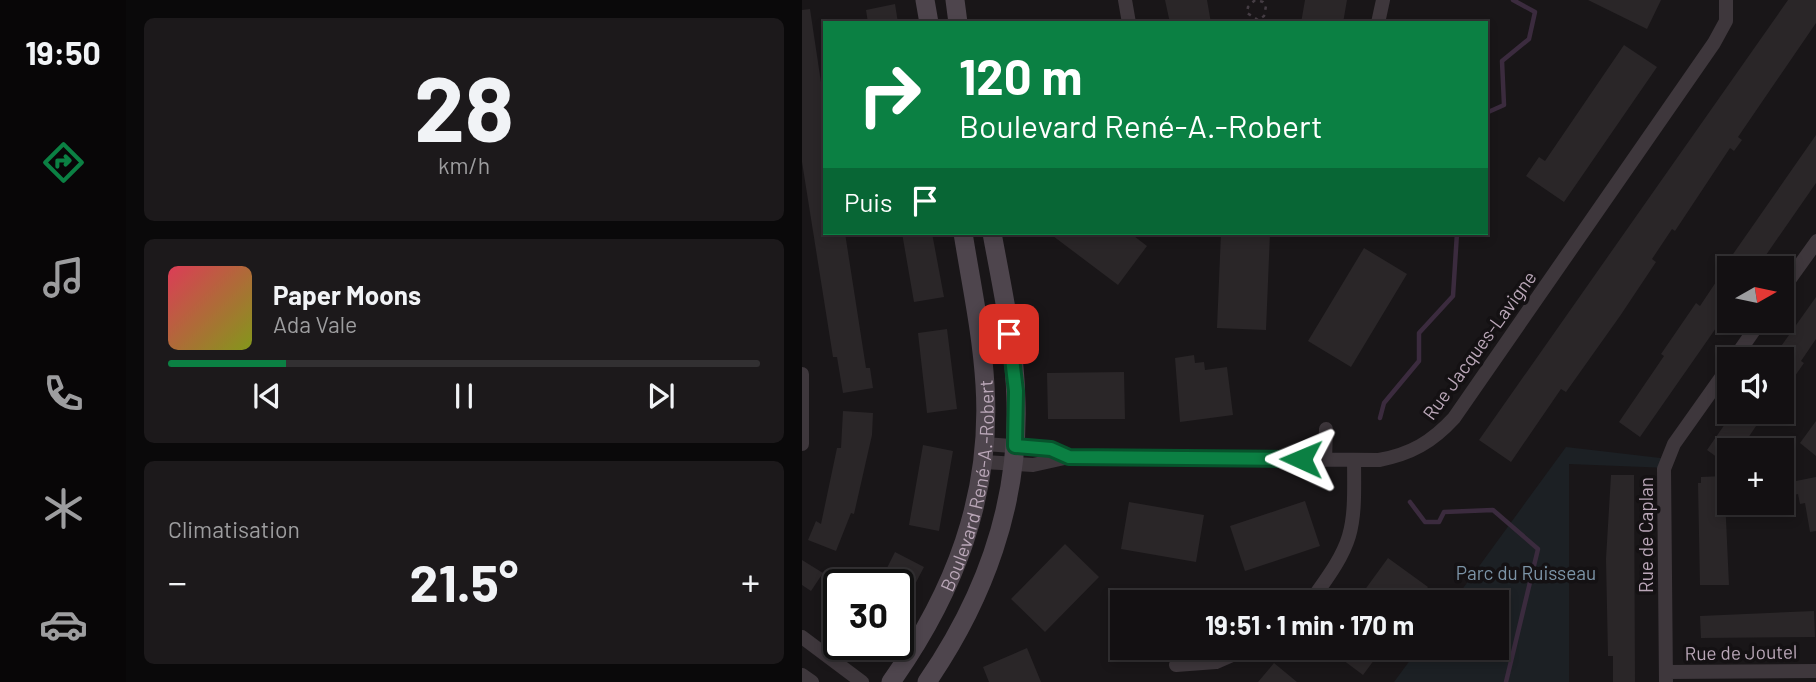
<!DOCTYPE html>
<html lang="fr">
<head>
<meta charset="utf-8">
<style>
	body { margin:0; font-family:Barlow,sans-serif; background:#1c191b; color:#f1f3f6; height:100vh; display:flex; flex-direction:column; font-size:26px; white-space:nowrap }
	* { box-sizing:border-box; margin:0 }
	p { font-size:23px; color:#9d9d9f }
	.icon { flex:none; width:38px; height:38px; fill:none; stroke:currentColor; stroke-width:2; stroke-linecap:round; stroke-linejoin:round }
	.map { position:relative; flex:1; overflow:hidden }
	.panel { display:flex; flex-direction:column; gap:18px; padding:18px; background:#0a090a; width:676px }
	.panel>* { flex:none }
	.banner { position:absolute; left:21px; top:21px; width:665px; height:214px; border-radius:0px; box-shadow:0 4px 10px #0003,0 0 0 2px #323032; background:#0b8043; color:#fff; overflow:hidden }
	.needle { width:46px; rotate:81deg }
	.tools { position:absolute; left:915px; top:256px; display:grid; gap:14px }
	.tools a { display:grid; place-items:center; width:77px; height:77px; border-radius:0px; background:#131012; box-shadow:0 4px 10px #0003,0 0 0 2px #323032; font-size:35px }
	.speed { position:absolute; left:21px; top:569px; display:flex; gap:14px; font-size:35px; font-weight:700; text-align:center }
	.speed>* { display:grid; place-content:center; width:91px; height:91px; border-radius:50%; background:#131012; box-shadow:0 4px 10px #0003,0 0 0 2px #323032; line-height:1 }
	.speed .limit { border:4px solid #111; border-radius:10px; background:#fff; color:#111 }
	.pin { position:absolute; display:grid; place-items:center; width:60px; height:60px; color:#fff; margin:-30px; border-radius:14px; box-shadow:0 4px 10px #0006 }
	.me { position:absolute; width:77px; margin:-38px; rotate:271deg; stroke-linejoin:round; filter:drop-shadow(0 0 5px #0008) }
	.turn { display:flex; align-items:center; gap:24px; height:147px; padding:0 21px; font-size:32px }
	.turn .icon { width:91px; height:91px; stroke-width:2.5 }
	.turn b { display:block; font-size:49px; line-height:60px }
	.then { display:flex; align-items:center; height:66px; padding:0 21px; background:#0003; gap:14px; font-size:26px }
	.big { font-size:52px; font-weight:700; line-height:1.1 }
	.panel .widget { flex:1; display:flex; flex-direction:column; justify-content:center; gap:10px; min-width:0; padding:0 24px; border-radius:10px; background:#1c191b }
	.panel .dial { align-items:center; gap:0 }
	.dial b { font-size:91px; line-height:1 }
	.song { display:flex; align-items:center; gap:21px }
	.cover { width:84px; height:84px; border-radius:10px; background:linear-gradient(135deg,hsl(350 70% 55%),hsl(70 70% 35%)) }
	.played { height:7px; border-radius:4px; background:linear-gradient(90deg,#0b8043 20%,#323032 20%) }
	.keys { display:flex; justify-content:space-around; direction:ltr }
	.heat { display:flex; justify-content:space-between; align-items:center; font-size:38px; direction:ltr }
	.trip { position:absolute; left:308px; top:590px; width:399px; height:70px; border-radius:0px; background:#131012; box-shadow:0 4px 10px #0003,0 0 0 2px #323032; font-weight:700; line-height:70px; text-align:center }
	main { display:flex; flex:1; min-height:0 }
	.tabs { display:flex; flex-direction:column; width:126px; justify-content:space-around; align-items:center; background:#080607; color:#9d9d9f }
	.tabs .icon { width:49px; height:49px }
	.tabs .current { color:#0b8043 }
	.tabs b { font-size:32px; color:#f1f3f6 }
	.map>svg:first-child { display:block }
	.green { fill:#1c2024 }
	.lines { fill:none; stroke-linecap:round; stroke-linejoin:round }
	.stream { stroke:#3b2b3e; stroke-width:4.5 }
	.building { fill:#2a2628 }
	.path { stroke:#453d44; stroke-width:2.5; stroke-dasharray:3.5 5; stroke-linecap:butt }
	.street { stroke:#3e373c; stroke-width:14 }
	.secondary { stroke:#4e454d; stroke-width:19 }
	.route-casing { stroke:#07532c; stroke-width:18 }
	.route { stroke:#0b8043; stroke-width:12 }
	.labels { text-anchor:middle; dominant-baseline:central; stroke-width:7; stroke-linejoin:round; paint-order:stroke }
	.street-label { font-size:19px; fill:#baa7b8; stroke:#141113 }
	.park-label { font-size:19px; fill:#7c94a7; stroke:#141113 }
</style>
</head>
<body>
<main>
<nav class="tabs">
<b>19:50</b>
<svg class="icon current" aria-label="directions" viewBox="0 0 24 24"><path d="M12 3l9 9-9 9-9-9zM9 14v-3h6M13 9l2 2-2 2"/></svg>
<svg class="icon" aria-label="music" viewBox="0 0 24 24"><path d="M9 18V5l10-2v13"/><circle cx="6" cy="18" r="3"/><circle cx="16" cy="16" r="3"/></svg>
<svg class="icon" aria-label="phone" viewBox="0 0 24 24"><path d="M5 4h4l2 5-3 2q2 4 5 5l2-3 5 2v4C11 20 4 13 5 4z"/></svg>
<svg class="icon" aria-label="climate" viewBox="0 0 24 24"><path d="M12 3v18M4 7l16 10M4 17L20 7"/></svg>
<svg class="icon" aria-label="car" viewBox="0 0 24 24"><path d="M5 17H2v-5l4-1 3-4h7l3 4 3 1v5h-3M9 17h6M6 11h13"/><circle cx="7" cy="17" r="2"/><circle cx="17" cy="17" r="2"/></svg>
</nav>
<section class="panel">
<div class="widget dial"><b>28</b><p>km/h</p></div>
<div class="widget">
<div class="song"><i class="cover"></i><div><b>Paper Moons</b><p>Ada Vale</p></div></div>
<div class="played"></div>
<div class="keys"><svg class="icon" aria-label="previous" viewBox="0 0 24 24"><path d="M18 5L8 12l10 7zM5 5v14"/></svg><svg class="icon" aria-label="pause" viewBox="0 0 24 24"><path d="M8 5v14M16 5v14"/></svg><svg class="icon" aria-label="next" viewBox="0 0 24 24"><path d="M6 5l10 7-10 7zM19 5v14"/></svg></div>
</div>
<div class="widget"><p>Climatisation</p>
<div class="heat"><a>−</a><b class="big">21.5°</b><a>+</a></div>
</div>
</section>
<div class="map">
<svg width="1015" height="682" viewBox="0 0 1015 682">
	<rect width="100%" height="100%" fill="#191618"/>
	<path class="green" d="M 764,447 L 867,459 L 867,468 L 767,464 L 767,682 L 592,682 L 617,648 L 695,648 L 695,602 L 651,602 Z"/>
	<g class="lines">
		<path class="stream" d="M 684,113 L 702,105 L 700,61 L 727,39 L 733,12 L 711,0
			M 578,418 L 582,403 L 617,361 L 617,333 L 651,296 L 655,233
			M 608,502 L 623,522 L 637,522 L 642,512 L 691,510 L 736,549 L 704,682"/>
	</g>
	<path class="building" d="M 363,0 L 405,0 L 409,23 L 368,23 Z
		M 503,0 L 545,0 L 541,23 L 499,23 Z
		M 786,0 L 859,0 L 845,29 Z
		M 986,0 L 1014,0 L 1014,23 L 936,137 L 940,140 L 932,151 L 928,148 L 873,231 L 870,229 L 850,259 L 854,262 L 818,316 L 764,392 L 759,389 L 709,462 L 677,440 Z
		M 93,4 L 96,23 L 66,23 L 64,10 Z
		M 8,9 L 23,109 L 23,233 L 43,233 L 64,368 L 68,368 L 71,388 L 41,393 L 35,357 L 31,357 L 0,162 L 0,10 Z
		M 822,45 L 855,67 L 762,202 L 724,176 L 737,157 L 743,161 Z
		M 1014,135 L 1014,183 L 955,268 L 944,268 L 929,257 Z
		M 100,233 L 130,233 L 142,297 L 112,302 Z
		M 247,233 L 328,233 L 345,246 L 316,285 Z
		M 419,233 L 468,233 L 464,330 L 415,328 Z
		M 562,248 L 605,274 L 549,367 L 506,341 Z
		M 928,261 L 928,308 L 838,437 L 817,422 L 862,356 L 859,354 L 894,303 L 898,306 Z
		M 1014,297 L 1014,339 L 999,361 L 1002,363 L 988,383 L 980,377 L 980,359 L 970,359 Z
		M 145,329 L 155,409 L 125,413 L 116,333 Z
		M 392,355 L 393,363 L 402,362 L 403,370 L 425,367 L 431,415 L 378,422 L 373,358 Z
		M 322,372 L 323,419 L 246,419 L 245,373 Z
		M 41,411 L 71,413 L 70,435 L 52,514 L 49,513 L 34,551 L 6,540 L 14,521 L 19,524 L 35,448 L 39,448 Z
		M 932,411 L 964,411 L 938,450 L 926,450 L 919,460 L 905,450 Z
		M 1014,421 L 1014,456 L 998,443 Z
		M 121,445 L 151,451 L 137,531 L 107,525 Z
		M 809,475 L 832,475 L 833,682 L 811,682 L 811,656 L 806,656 L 804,559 Z
		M 922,476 L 927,585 L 898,585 L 896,483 L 899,483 L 899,477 Z
		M 1014,477 L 1014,531 L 1008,532 L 1003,503 L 998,504 L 996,494 L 987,496 L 984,483 Z
		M 503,501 L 518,546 L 443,571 L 428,526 Z
		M 327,502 L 402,515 L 394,562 L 319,549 Z
		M 263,544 L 297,577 L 243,632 L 209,599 Z
		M 93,552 L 122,567 L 96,617 L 96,584 L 77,584 Z
		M 586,558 L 626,587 L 615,602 L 554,602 Z
		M 0,560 L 21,573 L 9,591 L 0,585 Z
		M 1012,611 L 1013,637 L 899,638 L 898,616 Z
		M 225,648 L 239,682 L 187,682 L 181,667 Z
		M 525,648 L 581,648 L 561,675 Z
		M 472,663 L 495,682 L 456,682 Z"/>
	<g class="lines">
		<path class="path" d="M 453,0 L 446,7 L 445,13 L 456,20 L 462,16 L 464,6 L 461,2 L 454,0"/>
		<path class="street" d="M 323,0 L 327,23
			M 576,23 L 581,0
			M 980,290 L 1015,241
			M 932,359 L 959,320
			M 0,374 L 0,444
			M 183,444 L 249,449 L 267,457
			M 523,460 L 524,429
			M 182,462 L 231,465 L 267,457 L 577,460 C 609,454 630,442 652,418 L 912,43 L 924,21 L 924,0
			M 508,602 C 552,542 553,534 552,460
			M 0,637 L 60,682
			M 374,665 L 414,662 L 446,648
			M 864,672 L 1015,671
			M 0,675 L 10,682
			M 864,682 L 862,469 L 872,444 L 928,365"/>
		<g class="secondary">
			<path d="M 123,0 L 127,23"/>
			<path d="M 153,0 L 156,23"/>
			<path id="s1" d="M 89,682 C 152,593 190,496 183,385 C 180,334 169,283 161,233"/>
			<path d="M 125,682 C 182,599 217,504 214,402 C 213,345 200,288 190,233"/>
		</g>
	</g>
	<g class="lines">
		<defs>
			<path id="route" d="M 207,334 L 214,391 L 213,446 L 249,449 L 267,457 L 499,459"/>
		</defs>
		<use href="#route" class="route-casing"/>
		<use href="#route" class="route"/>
	</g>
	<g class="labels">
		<g class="street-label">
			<text transform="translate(677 345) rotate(-54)">Rue Jacques-Lavigne</text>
			<text stroke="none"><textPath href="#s1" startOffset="215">Boulevard René-A.-Robert</textPath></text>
			<text transform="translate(843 535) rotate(-90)">Rue de Caplan</text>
			<text transform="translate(939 652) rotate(-1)">Rue de Joutel</text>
		</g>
		<g class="park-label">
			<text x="724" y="572">Parc du Ruisseau</text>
		</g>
	</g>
</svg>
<div class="tools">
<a><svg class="needle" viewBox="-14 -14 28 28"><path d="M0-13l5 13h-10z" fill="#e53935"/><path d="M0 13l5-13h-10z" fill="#9d9d9f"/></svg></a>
<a><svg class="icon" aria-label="sound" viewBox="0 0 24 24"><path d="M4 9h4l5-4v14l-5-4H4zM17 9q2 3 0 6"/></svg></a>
<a>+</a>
</div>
<div class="speed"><div class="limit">30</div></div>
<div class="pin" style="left:207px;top:334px;background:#d93025"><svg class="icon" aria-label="arrive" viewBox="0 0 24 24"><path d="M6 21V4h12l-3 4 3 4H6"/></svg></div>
<svg class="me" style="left:499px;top:459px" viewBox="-20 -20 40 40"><path d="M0-17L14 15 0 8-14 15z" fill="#0b8043" stroke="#fff" stroke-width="4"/></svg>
<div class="trip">19:51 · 1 min · 170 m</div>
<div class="banner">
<div class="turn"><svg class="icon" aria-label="right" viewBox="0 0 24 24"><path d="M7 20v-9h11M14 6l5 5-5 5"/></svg><div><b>120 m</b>Boulevard René-A.-Robert</div></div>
<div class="then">Puis<svg class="icon" aria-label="arrive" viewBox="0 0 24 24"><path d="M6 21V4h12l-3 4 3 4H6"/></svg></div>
</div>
</div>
</main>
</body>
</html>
